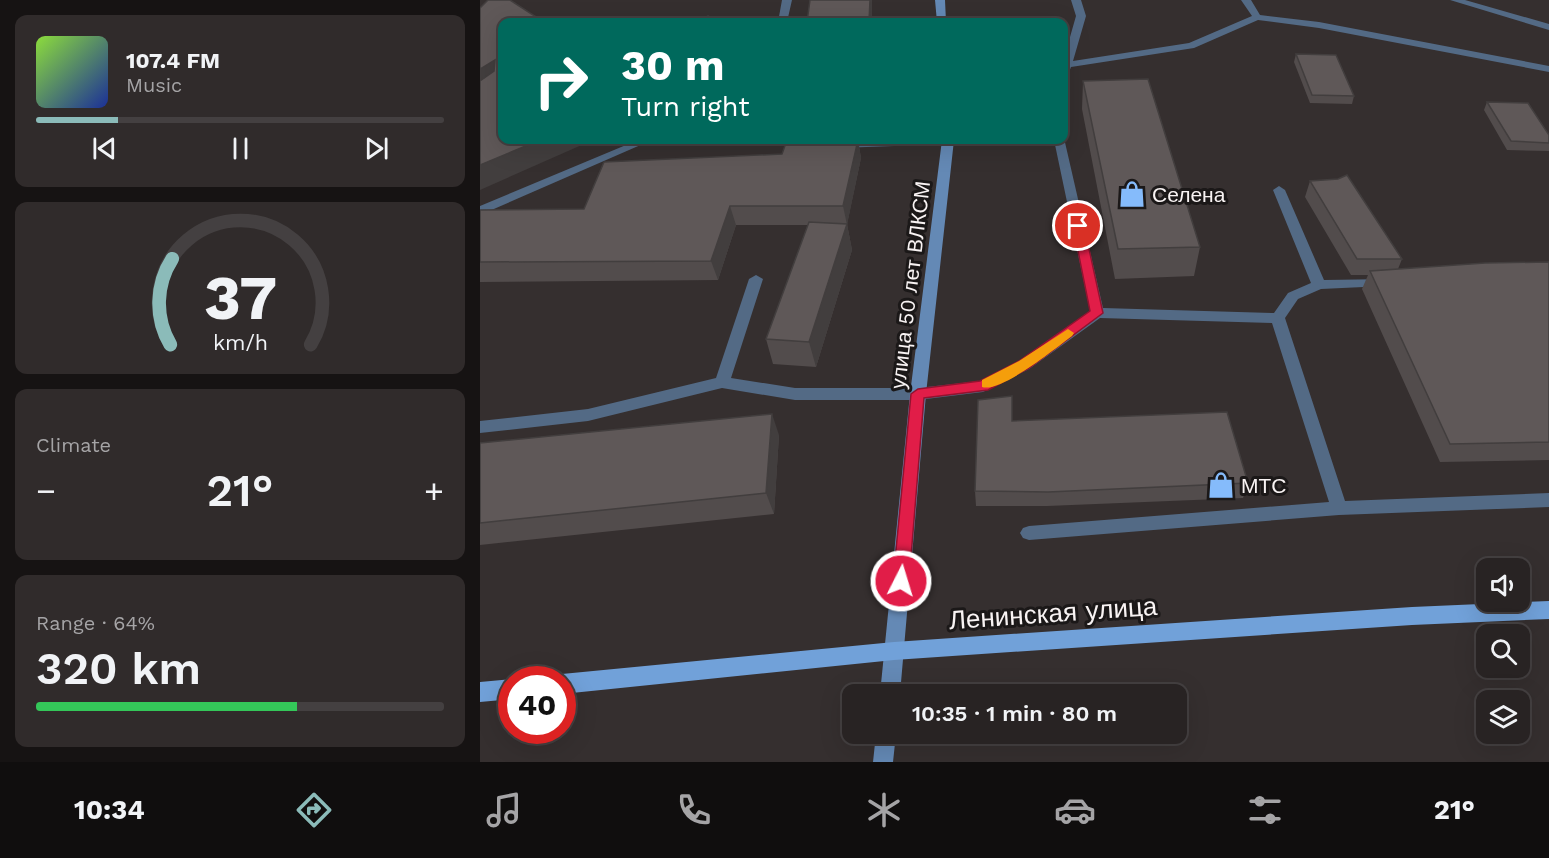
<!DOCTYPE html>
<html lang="en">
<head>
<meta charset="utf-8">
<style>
	body { margin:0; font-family:"Work Sans",sans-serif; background:#302b2b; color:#f1f3f6; height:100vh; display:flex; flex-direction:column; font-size:22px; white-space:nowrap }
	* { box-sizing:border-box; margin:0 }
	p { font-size:20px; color:#a5a4a6 }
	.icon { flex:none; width:33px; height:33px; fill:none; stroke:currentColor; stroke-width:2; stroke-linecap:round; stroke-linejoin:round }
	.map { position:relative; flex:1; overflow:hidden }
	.drawer { display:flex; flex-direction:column; gap:15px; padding:15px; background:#161313; width:480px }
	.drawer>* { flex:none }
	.hud { position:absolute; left:18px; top:18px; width:570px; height:126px; border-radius:12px; box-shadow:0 6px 24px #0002,0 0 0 2px #444041; background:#00695c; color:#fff; overflow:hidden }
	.buttons { position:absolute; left:996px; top:558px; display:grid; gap:12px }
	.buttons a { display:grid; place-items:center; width:54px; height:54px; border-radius:12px; background:#282323; box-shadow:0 6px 24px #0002,0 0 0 2px #444041; font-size:30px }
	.speed { position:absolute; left:18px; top:666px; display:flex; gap:12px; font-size:30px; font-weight:700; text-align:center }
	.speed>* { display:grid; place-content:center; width:78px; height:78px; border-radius:50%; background:#282323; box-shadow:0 6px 24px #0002,0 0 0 2px #444041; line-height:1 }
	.speed .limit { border:9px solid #d22; background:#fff; color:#111 }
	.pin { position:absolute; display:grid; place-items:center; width:51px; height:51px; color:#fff; margin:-26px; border:3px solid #fff; border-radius:50%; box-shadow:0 2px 6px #0007 }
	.me { position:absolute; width:66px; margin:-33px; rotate:5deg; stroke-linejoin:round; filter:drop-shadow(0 0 4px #0008) }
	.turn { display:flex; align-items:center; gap:21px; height:126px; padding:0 24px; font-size:27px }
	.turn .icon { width:78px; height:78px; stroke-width:2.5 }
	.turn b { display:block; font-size:42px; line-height:51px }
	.big { font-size:45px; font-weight:600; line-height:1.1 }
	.drawer .tile { flex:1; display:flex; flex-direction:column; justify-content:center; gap:9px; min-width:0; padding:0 21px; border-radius:12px; background:#302b2b }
	.drawer .dial { align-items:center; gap:0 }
	.dial svg { height:156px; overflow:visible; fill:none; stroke:#444041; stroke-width:7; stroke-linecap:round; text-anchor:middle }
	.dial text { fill:#f1f3f6; stroke:none }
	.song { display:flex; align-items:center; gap:18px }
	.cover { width:72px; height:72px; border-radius:9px; background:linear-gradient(135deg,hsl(90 70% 55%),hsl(230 70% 35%)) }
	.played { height:6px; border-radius:3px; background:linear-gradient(90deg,#8bbbb9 20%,#444041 20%) }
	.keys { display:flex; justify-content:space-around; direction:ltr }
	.heat { display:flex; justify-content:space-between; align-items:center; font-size:33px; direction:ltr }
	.charge { height:9px; border-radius:4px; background:linear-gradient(90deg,#34c759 64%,#444041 0) }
	.trip { position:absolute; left:362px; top:684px; width:345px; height:60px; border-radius:12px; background:#282323; box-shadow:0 6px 24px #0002,0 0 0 2px #444041; font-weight:600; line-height:60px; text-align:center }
	.tab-bar { display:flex; height:96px; justify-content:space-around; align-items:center; background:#100e0e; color:#a5a4a6 }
	.tab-bar .icon { width:42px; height:42px }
	.tab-bar .active { color:#8bbbb9 }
	.tab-bar b { font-size:27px; color:#f1f3f6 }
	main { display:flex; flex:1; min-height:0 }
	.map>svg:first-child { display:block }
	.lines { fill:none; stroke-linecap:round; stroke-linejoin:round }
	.lane { fill:#536a85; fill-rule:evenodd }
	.secondary { fill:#6489b5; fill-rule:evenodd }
	.primary { fill:#71a1d9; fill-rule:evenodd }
	.wall { fill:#524c4c }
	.shaded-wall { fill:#423e3e }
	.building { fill:#5f5858; stroke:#423e3e; stroke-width:1.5 }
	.route { fill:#e11d48; stroke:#92132f; stroke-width:1.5 }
	.slow { fill:#f59e0b }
	.labels { text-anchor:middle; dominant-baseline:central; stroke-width:6; stroke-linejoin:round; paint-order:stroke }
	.poi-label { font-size:21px; fill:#f8f3f3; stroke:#1b1818; text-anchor:start }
	.street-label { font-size:21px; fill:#f8f3f3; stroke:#1b1818 }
	.near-street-label { font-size:26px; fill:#f8f3f3; stroke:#1b1818 }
</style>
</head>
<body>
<main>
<section class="drawer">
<div class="tile">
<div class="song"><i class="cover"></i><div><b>107.4 FM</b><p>Music</p></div></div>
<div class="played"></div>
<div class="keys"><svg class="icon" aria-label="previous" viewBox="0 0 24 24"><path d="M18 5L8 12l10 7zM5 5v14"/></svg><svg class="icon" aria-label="pause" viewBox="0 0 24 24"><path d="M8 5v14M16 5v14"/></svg><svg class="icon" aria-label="next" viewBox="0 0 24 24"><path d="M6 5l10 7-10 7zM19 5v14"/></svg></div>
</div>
<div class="tile dial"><svg viewBox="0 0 100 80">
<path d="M14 69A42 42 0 1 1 86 69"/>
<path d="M14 69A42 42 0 0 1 15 25" stroke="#8bbbb9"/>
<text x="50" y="56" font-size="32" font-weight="700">37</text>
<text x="50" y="72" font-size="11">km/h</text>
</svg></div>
<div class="tile"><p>Climate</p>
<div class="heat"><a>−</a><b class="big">21°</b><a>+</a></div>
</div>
<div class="tile"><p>Range · 64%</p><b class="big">320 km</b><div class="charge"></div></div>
</section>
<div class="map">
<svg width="1069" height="762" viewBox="0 0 1069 762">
	<rect width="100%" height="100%" fill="#352f2f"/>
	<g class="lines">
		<path class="lane" d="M 302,0 L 312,0 L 307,22 L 298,22 Z
			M 591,0 L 601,0 L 606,16 L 593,61 L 709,43 L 772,16 L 761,0 L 771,0 L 780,15 L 839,22 L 1069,66 L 1069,72 L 839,28 L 778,20 L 714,48 L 591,67 L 589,72 L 585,73 L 584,58 L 596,16 Z
			M 970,0 L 985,0 L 1069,24 L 1069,30 Z
			M 95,19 L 112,19 L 117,22 L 90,22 Z
			M 584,138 L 623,308 L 794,313 L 808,293 L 831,283 L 793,190 L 799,186 L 805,190 L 844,280 L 910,279 L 912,282 L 905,286 L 841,289 L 818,299 L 805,318 L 865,501 L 1069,493 L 1069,507 L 859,515 L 549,540 L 543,538 L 540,533 L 543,528 L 549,526 L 849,502 L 792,323 L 620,318 L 549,369 L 503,392 L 438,400 L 315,400 L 242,388 L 108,421 L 0,433 L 0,421 L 108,409 L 236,378 L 269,279 L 276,275 L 283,279 L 251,378 L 315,388 L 438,388 L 500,381 L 539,361 L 610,311 L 574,140 Z
			M 158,140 L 172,140 L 0,215 L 0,206 Z
			M 294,140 L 331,140 L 333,142 C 325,148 302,146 294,140 Z
			M 417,140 L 474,141 L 468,144 L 360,148 L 354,145 L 360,142 Z"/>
		<path class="secondary" d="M 455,0 L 465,0 L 466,22 L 457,22 Z
			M 462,140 L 474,140 L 446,394 L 420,694 L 400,694 L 430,394 Z
			M 396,734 L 416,734 L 413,762 L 393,762 Z"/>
		<path class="primary" d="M 1069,601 L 1069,619 L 932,625 L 414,660 L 82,694 L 82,680 L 74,680 L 82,674 L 414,642 L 932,607 Z
			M 32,679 L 32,699 L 0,702 L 0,682 Z"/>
	</g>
	<path class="wall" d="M 816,54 L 874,96 L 872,104 L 830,103 L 814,62 Z
		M 603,81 L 720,247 L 714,276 L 635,279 L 602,109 Z
		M 1007,102 L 1069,135 L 1069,151 L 1027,150 L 1004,110 Z
		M 378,140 L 381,158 L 367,224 L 372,250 L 336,367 L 293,364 L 286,339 L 328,225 L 256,225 L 238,280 L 0,282 L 0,210 L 104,209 L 302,154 Z
		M 830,181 L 922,259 L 918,269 L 1069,262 L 1069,460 L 960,462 L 882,289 L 888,275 L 871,275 L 825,197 Z
		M 532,421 L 768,483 L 763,498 L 567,506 L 496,506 L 495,491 Z
		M 299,435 L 294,514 L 0,545 L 0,443 Z"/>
	<path class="shaded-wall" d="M 390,0 L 392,0 L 392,22 L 389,22 Z
		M 15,60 L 22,76 L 0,94 L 0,69 Z
		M 60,140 L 113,140 L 0,190 L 0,165 Z
		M 378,140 L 381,158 L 367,225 L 363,206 Z
		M 250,206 L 256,225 L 238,280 L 231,261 Z
		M 367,224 L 372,250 L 336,367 L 329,342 Z
		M 292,414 L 299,435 L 294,514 L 286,493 Z"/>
	<path class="building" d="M 8,0 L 30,0 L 64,22 L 22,22 L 22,140 L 60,140 L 0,165 L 0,81 L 14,71 L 15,60 L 0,69 L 0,8 Z
		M 330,0 L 390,0 L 389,22 L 327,22 Z
		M 228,16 L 240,22 L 214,22 Z
		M 816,54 L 856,55 L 874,96 L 832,95 Z
		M 668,79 L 720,247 L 638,249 L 603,81 Z
		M 1007,102 L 1048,103 L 1069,135 L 1069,143 L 1031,141 Z
		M 307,140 L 378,140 L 363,206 L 250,206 L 231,261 L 0,262 L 0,210 L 104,209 L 124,162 L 302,154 Z
		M 867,175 L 922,259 L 877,259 L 830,181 L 858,179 Z
		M 329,222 L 367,224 L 329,342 L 286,339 Z
		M 1069,262 L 1069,442 L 970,444 L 890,271 L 1005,263 Z
		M 532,396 L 532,421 L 747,412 L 768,483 L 568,492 L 495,491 L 498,400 Z
		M 292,414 L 286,493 L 0,523 L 0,443 Z"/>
	<path class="route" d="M 598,222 L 604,226 L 623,313 L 549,368 L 508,390 L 444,398 L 429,581 L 427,586 L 421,588 L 415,586 L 413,581 L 431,394 L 438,389 L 500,381 L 539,361 L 610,311 L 593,226 Z"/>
	<path class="slow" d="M 588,329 L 594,333 L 592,336 C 576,348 521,393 502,387 L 502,380 L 539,361 Z"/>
	<defs>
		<symbol id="shop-bare" viewBox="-9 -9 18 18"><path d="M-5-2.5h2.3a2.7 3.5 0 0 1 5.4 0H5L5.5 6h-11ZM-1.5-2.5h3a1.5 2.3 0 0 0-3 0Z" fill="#85bbfb" stroke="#1b1818" stroke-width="2.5" paint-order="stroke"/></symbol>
	</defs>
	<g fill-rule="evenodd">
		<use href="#shop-bare" x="633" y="175" width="38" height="38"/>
		<use href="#shop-bare" x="722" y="466" width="38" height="38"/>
	</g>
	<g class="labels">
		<g class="poi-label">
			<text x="672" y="194">Селена</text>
			<text x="761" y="485">МТС</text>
		</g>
		<g class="street-label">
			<text transform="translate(430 285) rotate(-83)">улица 50 лет ВЛКСМ</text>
		</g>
		<g class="near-street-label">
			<text transform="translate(573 613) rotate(-4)">Ленинская улица</text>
		</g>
	</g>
</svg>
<div class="buttons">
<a><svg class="icon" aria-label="sound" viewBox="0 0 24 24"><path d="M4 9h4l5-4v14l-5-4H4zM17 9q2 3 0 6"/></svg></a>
<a><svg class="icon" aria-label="search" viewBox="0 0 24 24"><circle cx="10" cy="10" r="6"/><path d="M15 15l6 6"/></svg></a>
<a><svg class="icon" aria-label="layers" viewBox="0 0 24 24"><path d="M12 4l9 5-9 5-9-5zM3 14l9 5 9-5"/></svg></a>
</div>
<div class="speed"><div class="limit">40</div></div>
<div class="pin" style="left:598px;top:226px;background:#d93025"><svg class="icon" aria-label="arrive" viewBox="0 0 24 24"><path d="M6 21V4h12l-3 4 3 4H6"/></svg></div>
<svg class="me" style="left:421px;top:581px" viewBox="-20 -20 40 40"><circle r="17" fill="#e11d48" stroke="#fff" stroke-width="3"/><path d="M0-11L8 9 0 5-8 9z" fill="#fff"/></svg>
<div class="trip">10:35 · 1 min · 80 m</div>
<div class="hud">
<div class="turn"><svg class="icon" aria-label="right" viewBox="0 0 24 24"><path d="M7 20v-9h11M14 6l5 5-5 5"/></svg><div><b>30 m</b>Turn right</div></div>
</div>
</div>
</main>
<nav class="tab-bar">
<b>10:34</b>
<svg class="icon active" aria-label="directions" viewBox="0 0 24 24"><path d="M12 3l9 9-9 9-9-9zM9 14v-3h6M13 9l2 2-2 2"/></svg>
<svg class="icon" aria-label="music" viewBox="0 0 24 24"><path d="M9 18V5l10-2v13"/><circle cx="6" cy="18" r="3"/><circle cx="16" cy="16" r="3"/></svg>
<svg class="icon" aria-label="phone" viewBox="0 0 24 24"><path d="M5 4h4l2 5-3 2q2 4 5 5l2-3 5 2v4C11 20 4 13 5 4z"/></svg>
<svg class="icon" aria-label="climate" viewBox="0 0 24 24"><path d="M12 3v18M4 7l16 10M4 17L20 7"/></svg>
<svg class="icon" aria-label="car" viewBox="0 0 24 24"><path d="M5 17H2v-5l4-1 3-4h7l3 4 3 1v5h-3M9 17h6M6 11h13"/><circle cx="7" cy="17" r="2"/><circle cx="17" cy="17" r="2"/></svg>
<svg class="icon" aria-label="filters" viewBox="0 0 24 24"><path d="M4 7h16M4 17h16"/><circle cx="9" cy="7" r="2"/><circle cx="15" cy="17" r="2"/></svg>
<b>21°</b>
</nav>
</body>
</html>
